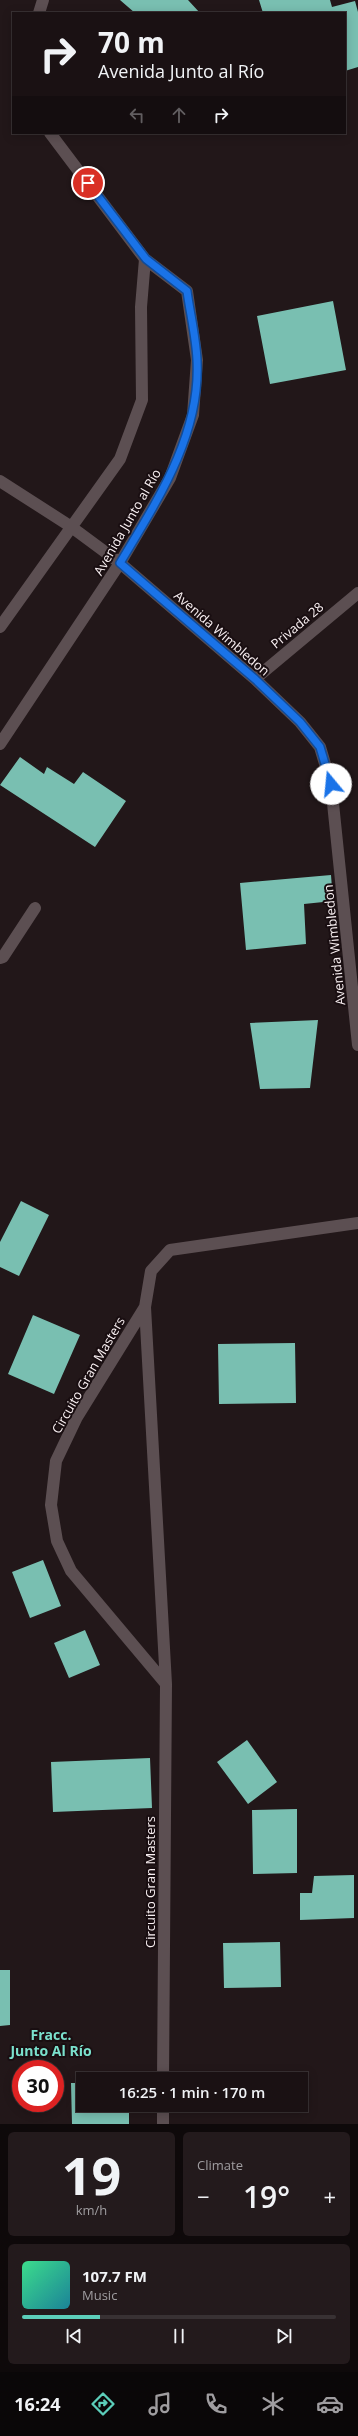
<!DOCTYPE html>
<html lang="en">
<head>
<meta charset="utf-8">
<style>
	body { margin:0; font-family:"Open Sans",sans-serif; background:#231a1c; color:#f1f3f6; height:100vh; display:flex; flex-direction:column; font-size:15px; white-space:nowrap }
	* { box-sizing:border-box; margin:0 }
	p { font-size:13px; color:#9f9da0 }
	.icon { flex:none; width:22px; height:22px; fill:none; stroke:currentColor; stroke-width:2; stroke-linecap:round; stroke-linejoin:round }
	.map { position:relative; height:2124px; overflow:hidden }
	.panel { display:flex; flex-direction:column; gap:8px; padding:8px; background:#0e090a; flex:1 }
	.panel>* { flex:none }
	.banner { position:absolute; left:12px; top:12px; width:334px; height:122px; border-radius:0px; box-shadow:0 2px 10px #0003,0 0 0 1px #383133; background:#1a1113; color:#f1f3f6; overflow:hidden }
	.speed { position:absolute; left:12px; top:2060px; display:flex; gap:8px; font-size:20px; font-weight:700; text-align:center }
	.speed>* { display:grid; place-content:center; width:52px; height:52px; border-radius:50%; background:#1a1113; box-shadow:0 2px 10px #0003,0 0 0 1px #383133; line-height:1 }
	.speed .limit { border:6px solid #d22; background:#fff; color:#111 }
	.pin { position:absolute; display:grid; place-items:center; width:34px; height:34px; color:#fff; margin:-17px; border:2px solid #fff; border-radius:50%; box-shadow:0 1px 4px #0007 }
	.me { position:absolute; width:44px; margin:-22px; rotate:343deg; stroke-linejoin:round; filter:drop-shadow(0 0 3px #0008) }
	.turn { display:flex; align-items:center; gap:14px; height:84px; padding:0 20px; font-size:18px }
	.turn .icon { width:52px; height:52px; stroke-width:2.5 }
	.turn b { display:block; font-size:28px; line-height:34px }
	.lanes { display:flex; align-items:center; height:38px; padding:0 20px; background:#0003; justify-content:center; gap:20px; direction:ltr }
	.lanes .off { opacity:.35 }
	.big { font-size:30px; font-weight:600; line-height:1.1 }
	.panel .tile { flex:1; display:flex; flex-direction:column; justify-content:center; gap:6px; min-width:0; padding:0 14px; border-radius:6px; background:#231a1c }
	.panel .dial { align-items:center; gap:0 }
	.dial b { font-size:52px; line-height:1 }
	.song { display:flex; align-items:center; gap:12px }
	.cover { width:48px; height:48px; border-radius:6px; background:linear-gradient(135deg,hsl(150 70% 55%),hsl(190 70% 35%)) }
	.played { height:4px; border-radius:2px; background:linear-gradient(90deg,#5cceba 25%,#383133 25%) }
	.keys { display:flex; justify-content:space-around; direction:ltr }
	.heat { display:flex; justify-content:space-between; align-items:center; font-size:22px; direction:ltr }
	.panel .tiles { flex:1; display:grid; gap:8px; grid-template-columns:1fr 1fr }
	.tile:last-child { grid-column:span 2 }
	.trip { position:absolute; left:76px; top:2072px; width:232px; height:40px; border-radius:0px; background:#1a1113; box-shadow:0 2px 10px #0003,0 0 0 1px #383133; font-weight:600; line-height:40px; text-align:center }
	.dock { display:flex; height:64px; justify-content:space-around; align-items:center; background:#0a0708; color:#9f9da0 }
	.dock .icon { width:28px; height:28px }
	.dock .on { color:#5cceba }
	.dock b { font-size:18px; color:#f1f3f6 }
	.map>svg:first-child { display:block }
	.building { fill:#79bfb1 }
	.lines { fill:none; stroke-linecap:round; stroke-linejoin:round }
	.minor { stroke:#5c4f52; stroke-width:12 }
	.route-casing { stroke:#114b97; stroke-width:10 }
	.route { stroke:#1a73e8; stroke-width:7 }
	.labels { text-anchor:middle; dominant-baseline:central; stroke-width:4; stroke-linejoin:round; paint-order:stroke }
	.street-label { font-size:13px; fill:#f9f0f2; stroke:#190e11 }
	.neighbourhood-label { font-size:14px; font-weight:bold; fill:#7be1cd; stroke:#190e11 }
</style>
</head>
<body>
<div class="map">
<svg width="358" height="2124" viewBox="0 0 358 2124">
	<rect width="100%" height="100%" fill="#221719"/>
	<path class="building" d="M 120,0 L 188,0 L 200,13 L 135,13 Z
		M 259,0 L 330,0 L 332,7 L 355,1 L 358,12 L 358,67 L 345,71 L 345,13 L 263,13 Z
		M 333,301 L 346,370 L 270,384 L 257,316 Z
		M 20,757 L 44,774 L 47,767 L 74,784 L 83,772 L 126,801 L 95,847 L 0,785 Z
		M 331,875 L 333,901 L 304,904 L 306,944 L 246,950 L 240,883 Z
		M 318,1020 L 310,1088 L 260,1089 L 250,1023 Z
		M 21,1201 L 49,1215 L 19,1276 L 0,1267 L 0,1242 Z
		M 33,1315 L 80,1335 L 54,1394 L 8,1374 Z
		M 295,1343 L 296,1403 L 219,1404 L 218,1344 Z
		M 43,1560 L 61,1606 L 30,1618 L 12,1572 Z
		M 85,1630 L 100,1665 L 69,1678 L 54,1643 Z
		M 247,1740 L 277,1782 L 248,1804 L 217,1762 Z
		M 150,1758 L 152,1808 L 53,1812 L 51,1762 Z
		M 297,1809 L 297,1873 L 253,1874 L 252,1810 Z
		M 354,1875 L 354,1918 L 300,1920 L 300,1893 L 312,1893 L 314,1876 Z
		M 280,1942 L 281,1987 L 224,1988 L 223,1943 Z
		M 0,1970 L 10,1970 L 10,2025 L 0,2026 Z
		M 71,2083 L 83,2083 L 83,2105 L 157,2105 L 157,2113 L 129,2113 L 129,2124 L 72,2124 Z"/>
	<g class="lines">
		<path class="minor" d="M 39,13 L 43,0
			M 0,481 L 70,526 L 120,563 L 255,679 L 300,722 L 320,747 L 331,784 L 358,1045
			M 0,627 L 120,459 L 142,400 L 141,307 L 145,259
			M 255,679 L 358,593
			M 0,744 L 120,563 L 170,478 L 193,415 L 197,360 L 187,291 L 145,259 L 50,133
			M 0,958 L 3,957 L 35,908
			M 145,1307 L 77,1417 L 56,1461 L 51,1505 L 57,1541 L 71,1571 L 166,1684
			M 163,2079 L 166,1684 L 145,1307 L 151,1271 L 170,1250 L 358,1223
			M 163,2124 L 163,2105"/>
	</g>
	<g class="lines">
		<defs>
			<path id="route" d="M 88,183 L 146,259 L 187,291 C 190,313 196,337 197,360 C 201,435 157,501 120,563 L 255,679 L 300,722 L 320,747 L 331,784"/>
		</defs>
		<use href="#route" class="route-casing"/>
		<use href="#route" class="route"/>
	</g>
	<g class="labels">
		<g class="street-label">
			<text transform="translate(127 522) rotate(-60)">Avenida Junto al Río</text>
			<text transform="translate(297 625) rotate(-40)">Privada 28</text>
			<text transform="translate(222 633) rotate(41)">Avenida Wimbledon</text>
			<text transform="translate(334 945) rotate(-96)">Avenida Wimbledon</text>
			<text transform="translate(88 1375) rotate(-60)">Circuito Gran Masters</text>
			<text transform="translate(150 1882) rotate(-90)">Circuito Gran Masters</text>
		</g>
		<g class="neighbourhood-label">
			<text x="51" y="2034">Fracc.<tspan x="51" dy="16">Junto Al Río</tspan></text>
		</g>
	</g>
</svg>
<div class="speed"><div class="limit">30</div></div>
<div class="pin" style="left:88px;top:183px;background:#d93025"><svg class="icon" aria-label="arrive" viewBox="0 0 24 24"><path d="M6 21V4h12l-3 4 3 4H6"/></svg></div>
<svg class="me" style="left:331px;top:784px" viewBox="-20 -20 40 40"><circle r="19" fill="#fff"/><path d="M0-13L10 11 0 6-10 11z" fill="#1a73e8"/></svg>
<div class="trip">16:25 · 1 min · 170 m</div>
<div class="banner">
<div class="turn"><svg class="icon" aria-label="right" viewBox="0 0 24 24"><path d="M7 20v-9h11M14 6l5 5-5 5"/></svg><div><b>70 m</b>Avenida Junto al Río</div></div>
<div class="lanes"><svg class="icon off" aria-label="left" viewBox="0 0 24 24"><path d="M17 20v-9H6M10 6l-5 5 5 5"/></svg><svg class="icon off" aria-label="ahead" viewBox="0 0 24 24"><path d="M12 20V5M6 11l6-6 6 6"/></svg><svg class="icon" aria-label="right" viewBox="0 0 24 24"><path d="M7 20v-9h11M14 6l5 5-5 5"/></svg></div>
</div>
</div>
<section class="panel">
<div class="tiles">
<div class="tile dial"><b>19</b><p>km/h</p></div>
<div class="tile"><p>Climate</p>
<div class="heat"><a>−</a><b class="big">19°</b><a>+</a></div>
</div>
<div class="tile">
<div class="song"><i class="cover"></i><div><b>107.7 FM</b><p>Music</p></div></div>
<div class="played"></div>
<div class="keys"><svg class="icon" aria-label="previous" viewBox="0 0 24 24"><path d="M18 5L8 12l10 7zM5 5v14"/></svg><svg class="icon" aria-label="pause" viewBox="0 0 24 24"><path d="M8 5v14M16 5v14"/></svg><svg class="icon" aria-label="next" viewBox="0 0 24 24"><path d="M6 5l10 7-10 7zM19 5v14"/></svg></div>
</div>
</div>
</section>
<nav class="dock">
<b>16:24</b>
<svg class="icon on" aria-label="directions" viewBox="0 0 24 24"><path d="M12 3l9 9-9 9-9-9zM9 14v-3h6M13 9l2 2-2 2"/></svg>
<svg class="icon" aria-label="music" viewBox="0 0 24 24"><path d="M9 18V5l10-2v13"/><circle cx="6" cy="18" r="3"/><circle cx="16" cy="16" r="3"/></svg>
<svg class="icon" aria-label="phone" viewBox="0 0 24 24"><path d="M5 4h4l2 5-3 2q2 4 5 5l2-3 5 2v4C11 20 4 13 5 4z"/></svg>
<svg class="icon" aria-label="climate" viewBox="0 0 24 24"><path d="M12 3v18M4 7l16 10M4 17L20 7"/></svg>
<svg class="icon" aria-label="car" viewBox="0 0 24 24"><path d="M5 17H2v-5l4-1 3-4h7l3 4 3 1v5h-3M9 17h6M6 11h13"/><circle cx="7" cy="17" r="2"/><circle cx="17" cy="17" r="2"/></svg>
</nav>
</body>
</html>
